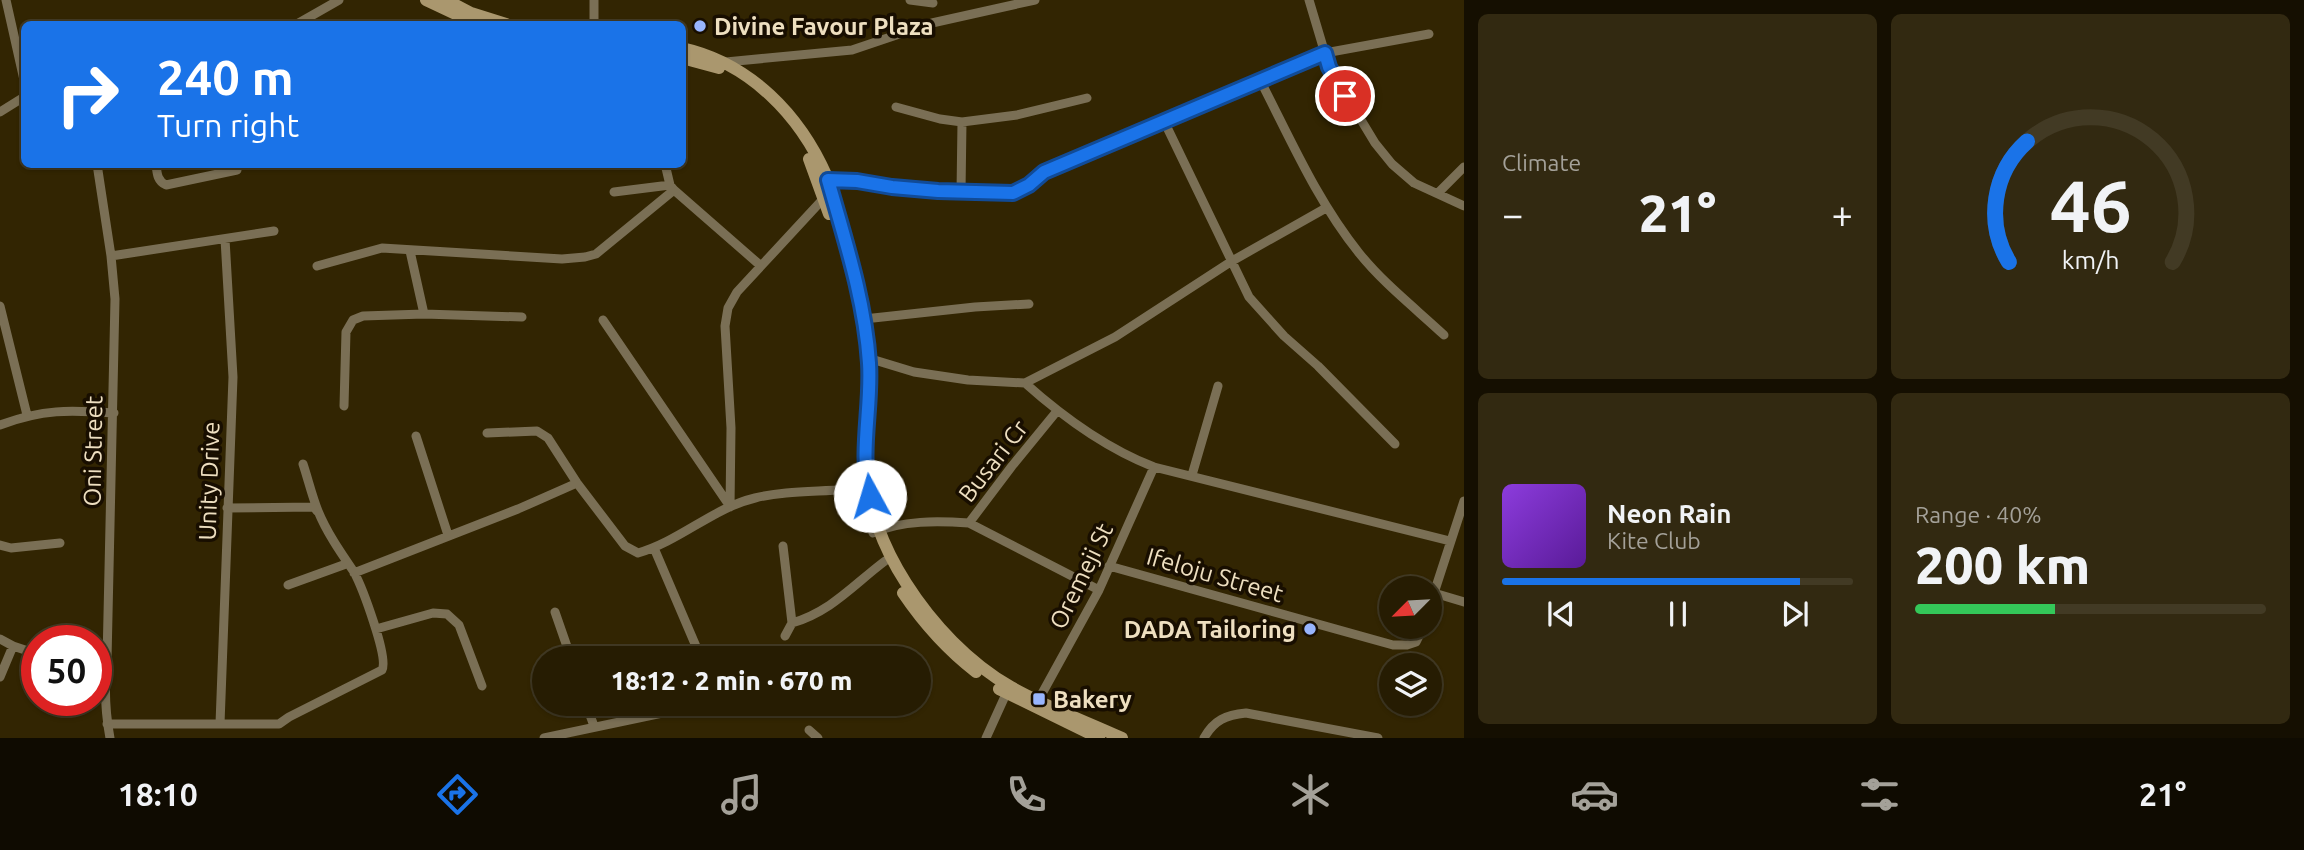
<!DOCTYPE html>
<html lang="en">
<head>
<meta charset="utf-8">
<style>
	body { margin:0; font-family:Ubuntu,sans-serif; background:#322911; color:#f1f3f6; height:100vh; display:flex; flex-direction:column; font-size:26px; white-space:nowrap }
	* { box-sizing:border-box; margin:0 }
	p { font-size:23px; color:#a4a199 }
	.icon { flex:none; width:38px; height:38px; fill:none; stroke:currentColor; stroke-width:2; stroke-linecap:round; stroke-linejoin:round }
	.map { position:relative; flex:1; overflow:hidden }
	.drawer { display:flex; flex-direction:column; gap:14px; padding:14px; background:#150f01; width:840px }
	.drawer>* { flex:none }
	.top-card { position:absolute; left:21px; top:21px; width:665px; height:147px; border-radius:10px; box-shadow:0 2px 5px #0004,0 0 0 2px #423a24; background:#1a73e8; color:#fff; overflow:hidden }
	.needle { width:46px; rotate:246deg }
	.fabs { position:absolute; left:1379px; top:576px; display:grid; gap:14px }
	.fabs a { display:grid; place-items:center; width:63px; height:63px; border-radius:50%; background:#261c02; box-shadow:0 2px 5px #0004,0 0 0 2px #423a24; font-size:35px }
	.speed { position:absolute; left:21px; top:625px; display:flex; gap:14px; font-size:35px; font-weight:700; text-align:center }
	.speed>* { display:grid; place-content:center; width:91px; height:91px; border-radius:50%; background:#261c02; box-shadow:0 2px 5px #0004,0 0 0 2px #423a24; line-height:1 }
	.speed .limit { border:10px solid #d22; background:#fff; color:#111 }
	.pin { position:absolute; display:grid; place-items:center; width:60px; height:60px; color:#fff; margin:-30px; border:4px solid #fff; border-radius:50%; box-shadow:0 2px 7px #0007 }
	.me { position:absolute; width:77px; margin:-38px; rotate:354deg; stroke-linejoin:round; filter:drop-shadow(0 0 5px #0008) }
	.turn { display:flex; align-items:center; gap:24px; height:147px; padding:0 21px; font-size:32px }
	.turn .icon { width:91px; height:91px; stroke-width:2.5 }
	.turn b { display:block; font-size:49px; line-height:60px }
	.big { font-size:52px; font-weight:800; line-height:1.1 }
	.drawer .tile { flex:1; display:flex; flex-direction:column; justify-content:center; gap:10px; min-width:0; padding:0 24px; border-radius:10px; background:#322911 }
	.drawer .dial { align-items:center; gap:0 }
	.dial svg { height:182px; overflow:visible; fill:none; stroke:#423a24; stroke-width:7; stroke-linecap:round; text-anchor:middle }
	.dial text { fill:#f1f3f6; stroke:none }
	.song { display:flex; align-items:center; gap:21px }
	.cover { width:84px; height:84px; border-radius:10px; background:linear-gradient(135deg,hsl(270 70% 55%),hsl(270 70% 35%)) }
	.played { height:7px; border-radius:4px; background:linear-gradient(90deg,#1a73e8 85%,#423a24 85%) }
	.keys { display:flex; justify-content:space-around; direction:ltr }
	.heat { display:flex; justify-content:space-between; align-items:center; font-size:38px; direction:ltr }
	.charge { height:10px; border-radius:5px; background:linear-gradient(90deg,#34c759 40%,#423a24 0) }
	.drawer .tiles { flex:1; display:grid; gap:14px; grid-template-columns:repeat(2,1fr) }
	.trip { position:absolute; left:532px; top:646px; width:399px; height:70px; border-radius:35px; background:#261c02; box-shadow:0 2px 5px #0004,0 0 0 2px #423a24; font-weight:800; line-height:70px; text-align:center }
	.tab-bar { display:flex; height:112px; justify-content:space-around; align-items:center; background:#0f0b01; color:#a4a199 }
	.tab-bar .icon { width:49px; height:49px }
	.tab-bar .current { color:#1a73e8 }
	.tab-bar b { font-size:32px; color:#f1f3f6 }
	main { display:flex; flex:1; min-height:0 }
	.map>svg:first-child { display:block }
	.lines { fill:none; stroke-linecap:round; stroke-linejoin:round }
	.street { stroke:#7a6f55; stroke-width:9 }
	.secondary { stroke:#aa976e; stroke-width:12 }
	.route-casing { stroke:#114b97; stroke-width:18 }
	.route { stroke:#1a73e8; stroke-width:12 }
	.poi-dot { fill:#98b5fd; stroke:#180e00; stroke-width:2.5 }
	.labels { text-anchor:middle; dominant-baseline:central; stroke-width:7; stroke-linejoin:round; paint-order:stroke }
	.poi-label { font-size:24px; font-weight:bold; fill:#eedfc0; stroke:#180e00; text-anchor:start }
	.street-label { font-size:24px; fill:#eedfc0; stroke:#180e00 }
</style>
</head>
<body>
<main>
<div class="map">
<svg width="1464" height="738" viewBox="0 0 1464 738">
	<rect width="100%" height="100%" fill="#322502"/>
	<g class="lines">
		<path class="street" d="M 6,0 L 24,80
			M 594,0 L 594,24
			M 910,0 L 933,3
			M 1309,0 L 1329,67 L 1375,143 L 1392,164 L 1414,183 L 1464,206
			M 297,24 L 339,0
			M 724,64 L 726,62 L 852,50 L 932,23 L 1035,0
			M 1260,80 C 1290,138 1317,201 1359,253 C 1383,283 1415,308 1444,335
			M 896,107 L 940,119 L 962,122 L 1017,115 L 1087,98
			M 0,112 L 24,97
			M 1164,121 L 1249,297 L 1284,336 L 1318,366 L 1395,444
			M 97,164 L 111,256 L 115,299 L 107,660 C 104,687 105,711 110,738
			M 156,164 C 157,173 157,181 166,185 L 237,170
			M 665,164 L 670,185 L 674,190 L 761,266
			M 828,180 L 857,181 L 892,187 L 961,192 L 1012,193 L 1029,185 L 1044,172 L 1325,53 L 1429,34
			M 614,192 L 670,185
			M 961,192 L 962,122
			M 1438,193 L 1464,167
			M 410,251 L 424,314
			M 111,256 L 274,231
			M 317,266 L 382,248 L 562,259 L 585,257 L 596,254 L 674,190
			M 0,306 L 27,415
			M 864,319 L 975,307 L 1029,304
			M 603,320 L 729,505
			M 868,358 L 914,372 L 968,380 L 1025,383 L 1115,337 L 1232,261 L 1326,208
			M 1025,383 C 1063,417 1105,448 1154,467 L 1450,541
			M 344,406 L 346,332 L 353,320 L 363,316 L 424,314 L 522,317
			M 0,425 C 43,409 69,410 114,413
			M 487,433 L 537,431 L 548,438 L 577,483 L 625,546 L 638,553 C 680,541 713,508 755,498 C 791,489 830,493 867,487
			M 416,436 L 448,535
			M 1192,475 L 1218,386
			M 1464,501 L 1434,593 L 1464,602
			M 730,507 L 731,428 L 725,326 L 728,308 L 737,292 L 824,198
			M 227,508 L 314,507 L 317,511
			M 969,523 L 1099,590
			M 873,533 C 902,520 938,521 969,523 L 1012,466 L 1057,411
			M 0,545 L 11,548 L 60,543
			M 783,546 L 792,623 L 785,636
			M 654,548 L 701,658
			M 1109,566 L 1393,645 L 1407,645 L 1416,642 L 1424,626
			M 354,573 L 518,509 L 577,483
			M 288,585 L 346,564
			M 1430,607 L 1434,593
			M 555,612 L 571,658
			M 792,623 C 832,611 853,585 885,561
			M 376,629 L 433,613 L 447,614 L 459,625 L 482,686
			M 0,639 L 13,646 L 37,654
			M 96,658 L 107,660
			M 0,677 L 13,646
			M 1039,699 L 1099,590 L 1154,467
			M 586,704 L 594,726
			M 107,724 L 279,724 L 289,717 L 382,670 C 389,658 362,587 354,572 C 341,553 327,533 318,511 C 312,496 308,479 303,464
			M 220,724 L 233,377 L 225,239
			M 809,730 L 818,738
			M 544,738 L 705,704
			M 986,738 L 1006,694
			M 1204,738 C 1214,720 1226,715 1246,713 L 1378,738"/>
		<path class="secondary" d="M 426,0 L 477,24
			M 446,0 L 471,13 L 506,24
			M 682,48 C 750,63 800,115 827,177 C 835,197 839,218 845,238 C 856,278 865,317 868,358 C 871,393 866,428 866,464 C 866,505 884,549 906,583 C 932,624 969,663 1011,687 C 1046,707 1085,721 1122,738
			M 682,58 L 719,68
			M 809,159 L 829,214
			M 903,593 C 924,624 946,649 976,672
			M 999,689 L 1099,738"/>
	</g>
	<g class="lines">
		<defs>
			<path id="route" d="M 870,496 C 859,453 872,407 869,363 C 865,301 845,240 828,180 L 857,181 L 892,187 L 938,191 L 1013,193 L 1029,185 L 1044,172 L 1325,53 L 1329,67 L 1345,96"/>
		</defs>
		<use href="#route" class="route-casing"/>
		<use href="#route" class="route"/>
	</g>
	<g class="poi-dot">
		<circle cx="700" cy="26" r="7"/>
		<circle cx="1310" cy="629" r="7"/>
		<rect x="1032" y="692" width="14" height="14" rx="3.5"/>
	</g>
	<g class="labels">
		<g class="poi-label">
			<text x="714" y="26">Divine Favour Plaza</text>
			<text x="1296" y="629" text-anchor="end">DADA Tailoring</text>
			<text x="1053" y="699">Bakery</text>
		</g>
		<g class="street-label">
			<text transform="translate(93 451) rotate(-89)">Oni Street</text>
			<text transform="translate(993 461) rotate(-52)">Busari Cr</text>
			<text transform="translate(209 481) rotate(-88)">Unity Drive</text>
			<text transform="translate(1215 575) rotate(16)">Ifeloju Street</text>
			<text transform="translate(1081 576) rotate(-64)">Oremeji St</text>
		</g>
	</g>
</svg>
<div class="fabs">
<a><svg class="needle" viewBox="-14 -14 28 28"><path d="M0-13l5 13h-10z" fill="#e53935"/><path d="M0 13l5-13h-10z" fill="#a4a199"/></svg></a>
<a><svg class="icon" aria-label="layers" viewBox="0 0 24 24"><path d="M12 4l9 5-9 5-9-5zM3 14l9 5 9-5"/></svg></a>
</div>
<div class="speed"><div class="limit">50</div></div>
<div class="pin" style="left:1345px;top:96px;background:#d93025"><svg class="icon" aria-label="arrive" viewBox="0 0 24 24"><path d="M6 21V4h12l-3 4 3 4H6"/></svg></div>
<svg class="me" style="left:870px;top:496px" viewBox="-20 -20 40 40"><circle r="19" fill="#fff"/><path d="M0-13L10 11 0 6-10 11z" fill="#1a73e8"/></svg>
<div class="trip">18:12 · 2 min · 670 m</div>
<div class="top-card">
<div class="turn"><svg class="icon" aria-label="right" viewBox="0 0 24 24"><path d="M7 20v-9h11M14 6l5 5-5 5"/></svg><div><b>240 m</b>Turn right</div></div>
</div>
</div>
<section class="drawer">
<div class="tiles">
<div class="tile"><p>Climate</p>
<div class="heat"><a>−</a><b class="big">21°</b><a>+</a></div>
</div>
<div class="tile dial"><svg viewBox="0 0 100 80">
<path d="M14 69A42 42 0 1 1 86 69"/>
<path d="M14 69A42 42 0 0 1 22 16" stroke="#1a73e8"/>
<text x="50" y="56" font-size="32" font-weight="700">46</text>
<text x="50" y="72" font-size="11">km/h</text>
</svg></div>
<div class="tile">
<div class="song"><i class="cover"></i><div><b>Neon Rain</b><p>Kite Club</p></div></div>
<div class="played"></div>
<div class="keys"><svg class="icon" aria-label="previous" viewBox="0 0 24 24"><path d="M18 5L8 12l10 7zM5 5v14"/></svg><svg class="icon" aria-label="pause" viewBox="0 0 24 24"><path d="M8 5v14M16 5v14"/></svg><svg class="icon" aria-label="next" viewBox="0 0 24 24"><path d="M6 5l10 7-10 7zM19 5v14"/></svg></div>
</div>
<div class="tile"><p>Range · 40%</p><b class="big">200 km</b><div class="charge"></div></div>
</div>
</section>
</main>
<nav class="tab-bar">
<b>18:10</b>
<svg class="icon current" aria-label="directions" viewBox="0 0 24 24"><path d="M12 3l9 9-9 9-9-9zM9 14v-3h6M13 9l2 2-2 2"/></svg>
<svg class="icon" aria-label="music" viewBox="0 0 24 24"><path d="M9 18V5l10-2v13"/><circle cx="6" cy="18" r="3"/><circle cx="16" cy="16" r="3"/></svg>
<svg class="icon" aria-label="phone" viewBox="0 0 24 24"><path d="M5 4h4l2 5-3 2q2 4 5 5l2-3 5 2v4C11 20 4 13 5 4z"/></svg>
<svg class="icon" aria-label="climate" viewBox="0 0 24 24"><path d="M12 3v18M4 7l16 10M4 17L20 7"/></svg>
<svg class="icon" aria-label="car" viewBox="0 0 24 24"><path d="M5 17H2v-5l4-1 3-4h7l3 4 3 1v5h-3M9 17h6M6 11h13"/><circle cx="7" cy="17" r="2"/><circle cx="17" cy="17" r="2"/></svg>
<svg class="icon" aria-label="filters" viewBox="0 0 24 24"><path d="M4 7h16M4 17h16"/><circle cx="9" cy="7" r="2"/><circle cx="15" cy="17" r="2"/></svg>
<b>21°</b>
</nav>
</body>
</html>
